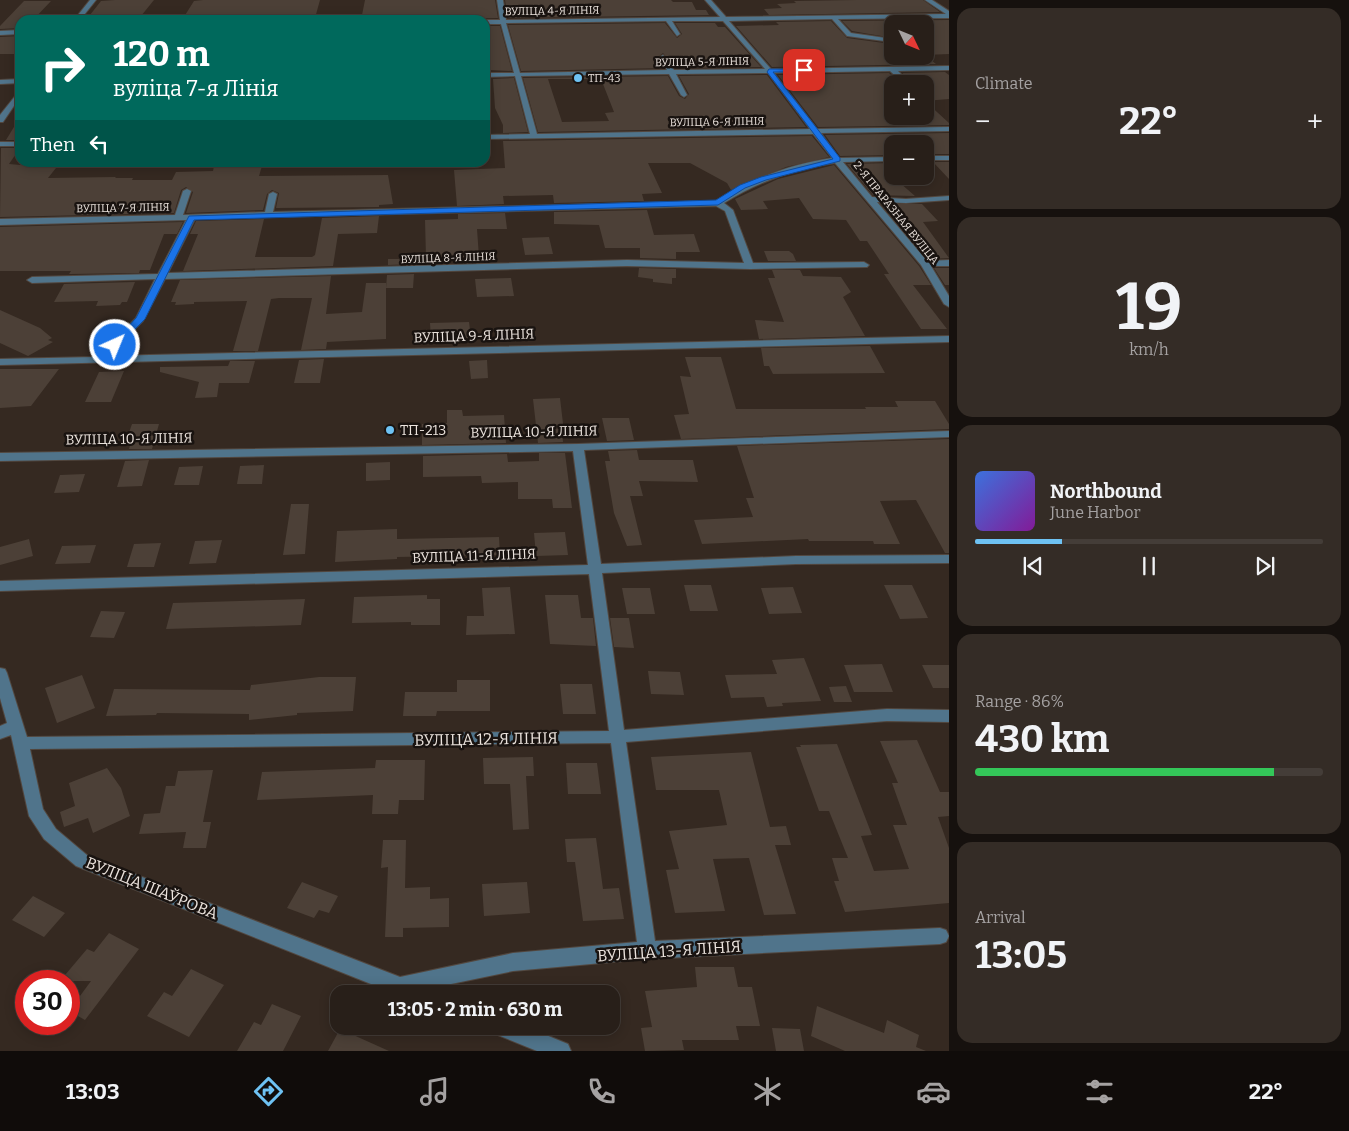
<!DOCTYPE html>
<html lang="en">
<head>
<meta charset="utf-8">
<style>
	body { margin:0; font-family:Bitter,serif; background:#342c26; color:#f1f3f6; height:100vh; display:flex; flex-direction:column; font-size:19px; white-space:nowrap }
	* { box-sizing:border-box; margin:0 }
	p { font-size:16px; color:#a5a2a2 }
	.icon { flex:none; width:28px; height:28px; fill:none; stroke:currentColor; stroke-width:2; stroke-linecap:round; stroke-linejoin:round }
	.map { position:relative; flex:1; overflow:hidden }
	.sheet { display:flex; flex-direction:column; gap:8px; padding:8px; background:#16110e; width:400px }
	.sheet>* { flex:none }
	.guide { position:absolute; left:15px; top:15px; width:475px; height:152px; border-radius:15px; box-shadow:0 2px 12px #0003,0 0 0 1px #443d38; background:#00695c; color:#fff; overflow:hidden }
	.needle { width:32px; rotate:133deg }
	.fabs { position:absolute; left:884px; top:15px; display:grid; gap:10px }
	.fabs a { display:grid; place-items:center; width:50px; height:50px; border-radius:10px; background:#281f19; box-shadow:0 2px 12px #0003,0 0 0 1px #443d38; font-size:25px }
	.speed { position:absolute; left:15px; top:970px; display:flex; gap:10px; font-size:25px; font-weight:700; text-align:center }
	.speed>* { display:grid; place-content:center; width:65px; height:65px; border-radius:50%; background:#281f19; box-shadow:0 2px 12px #0003,0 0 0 1px #443d38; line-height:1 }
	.speed .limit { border:8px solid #d22; background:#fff; color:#111 }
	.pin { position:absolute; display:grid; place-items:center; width:42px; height:42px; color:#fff; margin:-21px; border-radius:10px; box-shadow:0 2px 8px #0006 }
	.me { position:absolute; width:55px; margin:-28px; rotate:44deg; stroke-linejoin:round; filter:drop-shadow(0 0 4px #0008) }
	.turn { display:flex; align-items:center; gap:18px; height:105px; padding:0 15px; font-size:22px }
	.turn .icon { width:65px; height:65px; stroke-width:2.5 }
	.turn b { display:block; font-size:35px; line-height:42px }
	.then { display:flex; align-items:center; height:48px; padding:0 15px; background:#0003; gap:10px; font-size:19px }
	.big { font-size:38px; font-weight:700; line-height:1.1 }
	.sheet .card { flex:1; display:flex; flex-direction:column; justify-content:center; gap:8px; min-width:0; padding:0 18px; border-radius:15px; background:#342c26 }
	.sheet .dial { align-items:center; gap:0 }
	.dial b { font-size:65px; line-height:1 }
	.song { display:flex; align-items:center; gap:15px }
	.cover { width:60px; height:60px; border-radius:8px; background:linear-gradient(135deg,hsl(220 70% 55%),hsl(290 70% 35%)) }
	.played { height:5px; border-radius:2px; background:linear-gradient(90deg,#6ec2f3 25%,#443d38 25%) }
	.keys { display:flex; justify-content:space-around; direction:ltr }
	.heat { display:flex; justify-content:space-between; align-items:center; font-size:28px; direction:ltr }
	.charge { height:8px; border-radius:4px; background:linear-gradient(90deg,#34c759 86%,#443d38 0) }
	.trip { position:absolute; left:330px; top:985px; width:290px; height:50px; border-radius:15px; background:#281f19; box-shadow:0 2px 12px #0003,0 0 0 1px #443d38; font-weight:700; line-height:50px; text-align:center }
	.tabs { display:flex; height:80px; justify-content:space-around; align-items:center; background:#100c0a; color:#a5a2a2 }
	.tabs .icon { width:35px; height:35px }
	.tabs .active { color:#6ec2f3 }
	.tabs b { font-size:22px; color:#f1f3f6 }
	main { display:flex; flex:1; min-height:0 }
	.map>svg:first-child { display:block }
	.building { fill:#4c4037; fill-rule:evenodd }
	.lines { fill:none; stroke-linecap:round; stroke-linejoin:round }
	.minor-casing { stroke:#52473f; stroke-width:2 }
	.minor { fill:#50748b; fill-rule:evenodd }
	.route { fill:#1a73e8; stroke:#114b97 }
	.poi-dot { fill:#6ec2f3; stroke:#191310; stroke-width:2 }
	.labels { text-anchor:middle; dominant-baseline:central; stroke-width:5; stroke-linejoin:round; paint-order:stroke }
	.far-street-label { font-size:11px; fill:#ebe3dd; stroke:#191310 }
	.far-poi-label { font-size:11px; fill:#ebe3dd; stroke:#191310; text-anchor:start }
	.street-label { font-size:14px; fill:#ebe3dd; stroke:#191310 }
	.poi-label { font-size:14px; fill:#ebe3dd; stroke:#191310; text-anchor:start }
	.near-street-label { font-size:16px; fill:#ebe3dd; stroke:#191310 }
</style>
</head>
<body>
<main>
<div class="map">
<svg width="949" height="1051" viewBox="0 0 949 1051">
	<rect width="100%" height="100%" fill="#352921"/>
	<path class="building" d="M 115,0 L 154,0 L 141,16 L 113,16 L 110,20 L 86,20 L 101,1 Z
		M 203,0 L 320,0 L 315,18 L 182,20 L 194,1 Z
		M 365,0 L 495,0 L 498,18 L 361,20 Z
		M 505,0 L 671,0 L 673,2 L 692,2 L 696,10 L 706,10 L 709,15 L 508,18 Z
		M 856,0 L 923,0 L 940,12 L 769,15 L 764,9 L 782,8 L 777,4 L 796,3 L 794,1 Z
		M 24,1 L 51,1 L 33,20 L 20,20 L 20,28 L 0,29 L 0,26 Z
		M 949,20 L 949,54 L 925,55 L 925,24 L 892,24 L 892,56 L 925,55 L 936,64 L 772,67 L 736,26 L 779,25 L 776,22 L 831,21 L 847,38 L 884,43 L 887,37 L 852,31 L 842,21 Z
		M 665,23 L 677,38 L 682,34 L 675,23 L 715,23 L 718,27 L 725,27 L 761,67 L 675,68 L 663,53 L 658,57 L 664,68 L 521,71 L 508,25 Z
		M 485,26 L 500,26 L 512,71 L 489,70 L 489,51 L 485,51 Z
		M 20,36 L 20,54 L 0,54 L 0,37 Z
		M 945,72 L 949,75 L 949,99 L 925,101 L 925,84 L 916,84 L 902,73 Z
		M 889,73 L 892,76 L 892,116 L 925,116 L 925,101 L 949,123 L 949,125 L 818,127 L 778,75 Z
		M 767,75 L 806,127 L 538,132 L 523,78 L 668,76 L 679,96 L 685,99 L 689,94 L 679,76 ZM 548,79 L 601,79 L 614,112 L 605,113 L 609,121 L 562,122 Z
		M 514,78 L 528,132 L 503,133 L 503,125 L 495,108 L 493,79 Z
		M 20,117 L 20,140 L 6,140 Z
		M 949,133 L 949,154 L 926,154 L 925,144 L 892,144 L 892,155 L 840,156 L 825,135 Z
		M 812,136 L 829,157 L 786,167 L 731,190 L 727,183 L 690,163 L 648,163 L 662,193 L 642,194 L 644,201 L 554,203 L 553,195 L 503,196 L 504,204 L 457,206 L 454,170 L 505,168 L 503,141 Z
		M 1,148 L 20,148 L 9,164 L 56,168 L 48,178 L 116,177 L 115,178 L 133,178 L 132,180 L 172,180 L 176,172 L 213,171 L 214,166 L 262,166 L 259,176 L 388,175 L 393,204 L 379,205 L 379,207 L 276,208 L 279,193 L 272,190 L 267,194 L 263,210 L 186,213 L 193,192 L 186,187 L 181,190 L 174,213 L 0,217 Z
		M 933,162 L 949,162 L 949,179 Z
		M 892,163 L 892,176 L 915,196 L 873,195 L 847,164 Z
		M 834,165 L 919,266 L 931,285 L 913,285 L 947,329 L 921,329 L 884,274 L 889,274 L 867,241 L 860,241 L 846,220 L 813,219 L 799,198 L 763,201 L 768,209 L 741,210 L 735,199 L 778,179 Z
		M 881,204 L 922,204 L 938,221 L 923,222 L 949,258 L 928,259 Z
		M 647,210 L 654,235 L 694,234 L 700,252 L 676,252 L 676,259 L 640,258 L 640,248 L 605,248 L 599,225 L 554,224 L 554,212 Z
		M 505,213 L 507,229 L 477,229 L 479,257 L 426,257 L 425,220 L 458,219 L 458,214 Z
		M 379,216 L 377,233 L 338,234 L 333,266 L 183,271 L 198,234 L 190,234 L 196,221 L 264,219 L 255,257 L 312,257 L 315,255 L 322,218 Z
		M 183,222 L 177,234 L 164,234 L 150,270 L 140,270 L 139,273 L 69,274 L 71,271 L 0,271 L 0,227 Z
		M 549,237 L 553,254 L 525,255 L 522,238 Z
		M 764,251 L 789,251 L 793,254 L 796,261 L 768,261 Z
		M 388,259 L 414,259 L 414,264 L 388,265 Z
		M 639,268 L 676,269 L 676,278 L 672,278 L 672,284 L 653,282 L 653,279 L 638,277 Z
		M 934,268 L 949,268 L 949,285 L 945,285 Z
		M 772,270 L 800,270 L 803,276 L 841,277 L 851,292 L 843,297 L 865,336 L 759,339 L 755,320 L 784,322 L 768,278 L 775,278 Z
		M 414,274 L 413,288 L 386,288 L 387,275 Z
		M 331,276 L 326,314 L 362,312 L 366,283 L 386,283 L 386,339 L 327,342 L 326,349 L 301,350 L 312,298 L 279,298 L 271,299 L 258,351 L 233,351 L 247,301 L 194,302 L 194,304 L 175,305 L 176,302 L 171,302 L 180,280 Z
		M 511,278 L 514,296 L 477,297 L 475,279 Z
		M 135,282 L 127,302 L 122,302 L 120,305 L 96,306 L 98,301 L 54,302 L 64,284 Z
		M 0,310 L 40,328 L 52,338 L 48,340 L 53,342 L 28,356 L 0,343 Z
		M 469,322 L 471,338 L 431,339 L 430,323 Z
		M 870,346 L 885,373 L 773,374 L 769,366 L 764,366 L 761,348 Z
		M 685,357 L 721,357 L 736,409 L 866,409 L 865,407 L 898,407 L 895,401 L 935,401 L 949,424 L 949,429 L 681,439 L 674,415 L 689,414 L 680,376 L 691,377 Z
		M 324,359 L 320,383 L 294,383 L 299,360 Z
		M 487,360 L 488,378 L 471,379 L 469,361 Z
		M 230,361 L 255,361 L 249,383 L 219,383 L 217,397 L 195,398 L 199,382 L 160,372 L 160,367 L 228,366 Z
		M 0,369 L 59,369 L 31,406 L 0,408 Z
		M 124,371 L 111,402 L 85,402 L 99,372 Z
		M 560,398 L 564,432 L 562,432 L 563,442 L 538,443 L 533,399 Z
		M 447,410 L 462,410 L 463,416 L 504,415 L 506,443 L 422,445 L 422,424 L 447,423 Z
		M 602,418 L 629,418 L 634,440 L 607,441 Z
		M 132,424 L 159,424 L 152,449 L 129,449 L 131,441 L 126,441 Z
		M 949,439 L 949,553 L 945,553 L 916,500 L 880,501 L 900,544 L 874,544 L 873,541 L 809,541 L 808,539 L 702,544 L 694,520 L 753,517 L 746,498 L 754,498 L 737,446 Z
		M 637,450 L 639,460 L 693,460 L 698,482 L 639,481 L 643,496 L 630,496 L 642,545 L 627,546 L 614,513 L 605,461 L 610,461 L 608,451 Z
		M 539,453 L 565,453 L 572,508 L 553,508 L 552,499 L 518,499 L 518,482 L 482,483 L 481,476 L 423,477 L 423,456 L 507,454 L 508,462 L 539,461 Z
		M 149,460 L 142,486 L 117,487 L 125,461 Z
		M 390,462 L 390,480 L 366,481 L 366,463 Z
		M 264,465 L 262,484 L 237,484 L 240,466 Z
		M 203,466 L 199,485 L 174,485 L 179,467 Z
		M 85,474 L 79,492 L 54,493 L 60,475 Z
		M 291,504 L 309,504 L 305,554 L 283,555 Z
		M 397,529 L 397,539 L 499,537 L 500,555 L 397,557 L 397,559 L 335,562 L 337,531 Z
		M 565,532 L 568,555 L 536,556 L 534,533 Z
		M 29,539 L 33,556 L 0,565 L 0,547 Z
		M 222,540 L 216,563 L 189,564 L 195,541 Z
		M 161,543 L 154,567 L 127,567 L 134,544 Z
		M 96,545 L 90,563 L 55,564 L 62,546 Z
		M 684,585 L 711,585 L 718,611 L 690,611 Z
		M 884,585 L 912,585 L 928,618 L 900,619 Z
		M 510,587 L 515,634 L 466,635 L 467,616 L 484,616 L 482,588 Z
		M 793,587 L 802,613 L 769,614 L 761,588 Z
		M 622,588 L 650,588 L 655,614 L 627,614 Z
		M 427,595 L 427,599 L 440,599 L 440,625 L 411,625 L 411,622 L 352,623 L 354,597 Z
		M 545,595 L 578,595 L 581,618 L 593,618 L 596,646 L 550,644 Z
		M 305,599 L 301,625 L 166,629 L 173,603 Z
		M 101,611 L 125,612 L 114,638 L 90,637 Z
		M 610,618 L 629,618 L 634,648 L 614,647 Z
		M 804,658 L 821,701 L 782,703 L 783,706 L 767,707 L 764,697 L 731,698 L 725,675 L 777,674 L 772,660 Z
		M 882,664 L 893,692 L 854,692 L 844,665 Z
		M 922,665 L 949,665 L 949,688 L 933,688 Z
		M 648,671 L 680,672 L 684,695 L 651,694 Z
		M 82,675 L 95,708 L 57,723 L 45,688 Z
		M 319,677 L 356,677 L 353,711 L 297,713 L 297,715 L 249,720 L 249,714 L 157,713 L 156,715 L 106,716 L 114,689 L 250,690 L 251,685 Z
		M 457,680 L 490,680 L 490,711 L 437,711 L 436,716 L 403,716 L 405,692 L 457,692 Z
		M 560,684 L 592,684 L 596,714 L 563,714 Z
		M 846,686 L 852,702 L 834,702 L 829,687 Z
		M 917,740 L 940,792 L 949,792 L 949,816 L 938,817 L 949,848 L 949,903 L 845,912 L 834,881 L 839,881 L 832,858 L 848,858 L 829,811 L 819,811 L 796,747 L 801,747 L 800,745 L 837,744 L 872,835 L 861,836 L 874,871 L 909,869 L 893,825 L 907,825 L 892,783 L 898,783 L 880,741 Z
		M 751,752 L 770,827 L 786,826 L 791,845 L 775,845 L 796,914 L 764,915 L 749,858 L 713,859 L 725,911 L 675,913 L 666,870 L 679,869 L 669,831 L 727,825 L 719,790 L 656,790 L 651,757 Z
		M 533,757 L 534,776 L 526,776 L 529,829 L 513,830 L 510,784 L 484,784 L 483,758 Z
		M 376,760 L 425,760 L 424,800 L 399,800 L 398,814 L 372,814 L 373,795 L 257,800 L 262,772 L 375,768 Z
		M 566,763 L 597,763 L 601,794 L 568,794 Z
		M 107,768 L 121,788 L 130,816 L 93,833 L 88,818 L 64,827 L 60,812 L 75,806 L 69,783 Z
		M 213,770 L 203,822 L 211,822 L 206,848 L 183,848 L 186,832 L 139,834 L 144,814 L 160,813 L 166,786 L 175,786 L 178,771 Z
		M 596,838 L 603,889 L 619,888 L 624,919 L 583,921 L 575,862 L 567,862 L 565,839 Z
		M 383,840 L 406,840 L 405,888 L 430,887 L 430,899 L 449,898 L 449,927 L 403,928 L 403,937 L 385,937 L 388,867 L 381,868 Z
		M 302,882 L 338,896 L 329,913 L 319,910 L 314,918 L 287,908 Z
		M 527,882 L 530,913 L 484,916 L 482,884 Z
		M 33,896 L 65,913 L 44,937 L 12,920 Z
		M 109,933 L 139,949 L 85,1020 L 69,1011 L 91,981 L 60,981 L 87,949 L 94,952 Z
		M 695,967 L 734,967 L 738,987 L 752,987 L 760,1026 L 736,1026 L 739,1040 L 682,1040 L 684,1050 L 645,1051 L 641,1028 L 652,1027 L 645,991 L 697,987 Z
		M 191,969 L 224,985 L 189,1037 L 147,1016 L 164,992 L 172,996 Z
		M 272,1004 L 301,1016 L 283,1051 L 237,1051 L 254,1022 L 261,1025 Z
		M 817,1006 L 884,1033 L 887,1020 L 919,1035 L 916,1047 L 926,1051 L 845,1051 L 811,1036 Z
		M 772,1028 L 800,1029 L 804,1051 L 776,1051 Z
		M 340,1029 L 389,1051 L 328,1051 Z"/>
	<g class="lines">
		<defs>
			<path id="minor" d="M 90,0 L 96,0 L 80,20 L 74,20 Z
				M 497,0 L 503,0 L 506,20 L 720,17 L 705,0 L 711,0 L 726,17 L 946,14 L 925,0 L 932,0 L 949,11 L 949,18 L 838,19 L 851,33 L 886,38 L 884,41 L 847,36 L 832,19 L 729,21 L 771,69 L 949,66 L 949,70 L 898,71 L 911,84 L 904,84 L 890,71 L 774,73 L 817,129 L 949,127 L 949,131 L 821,133 L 839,158 L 892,157 L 892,161 L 843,162 L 872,197 L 906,199 L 949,196 L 949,200 L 906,203 L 877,202 L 927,261 L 949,260 L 949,266 L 931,266 L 949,296 L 949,307 L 944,304 L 921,265 L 835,163 C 795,168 758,182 724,203 L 733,210 L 753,263 L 864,262 L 869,265 L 867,267 L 750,269 L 627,266 L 165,279 L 143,321 L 107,356 L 949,336 L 949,342 L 0,365 L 0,359 L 95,357 L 136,318 L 155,279 L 32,283 L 27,280 L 32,277 L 158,274 L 186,220 L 0,225 L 0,219 L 175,215 L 183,191 L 187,189 L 191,191 L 183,215 L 265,212 L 269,194 L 273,192 L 277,194 L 273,212 L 716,201 C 752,179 790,164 832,158 L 813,134 L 485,139 L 485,135 L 530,134 L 515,76 L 485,77 L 485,73 L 514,73 L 501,24 L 485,24 L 485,20 L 500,20 ZM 666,21 L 677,36 L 680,34 L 672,21 L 723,21 L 765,69 L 674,70 L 663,55 L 660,57 L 667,70 L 520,73 L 506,23 ZM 768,73 L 810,129 L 537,134 L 521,76 L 669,74 L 681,95 L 684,97 L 687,95 L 676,74 ZM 716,206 L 725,211 L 744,263 L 627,260 L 168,273 L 195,219 Z
				M 20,30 L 20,34 L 0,35 L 0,31 Z
				M 20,79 L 20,83 L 0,84 L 0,80 Z
				M 20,90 L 20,97 L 3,122 L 0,122 L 0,115 Z
				M 0,142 L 20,142 L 20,146 L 0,146 Z
				M 925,156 L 949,156 L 949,160 L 925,160 Z
				M 949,431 L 949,437 L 584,450 L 601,564 L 796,556 L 949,555 L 949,563 L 796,564 L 602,573 L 624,730 L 887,709 L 949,710 L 949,722 L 887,721 L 626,742 L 655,941 L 940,928 L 946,930 L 949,936 L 946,942 L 940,944 L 647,959 L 513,971 L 427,989 L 429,994 L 396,994 L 76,866 L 44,839 L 29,816 L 11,735 L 0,739 L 0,726 L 7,723 L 0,698 L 0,668 L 5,669 L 7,673 L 27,737 L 609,731 L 589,574 L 0,591 L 0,581 L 588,565 L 573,451 L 0,461 L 0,453 L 578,444 ZM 611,743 L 637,942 L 513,953 L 400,977 L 88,856 L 56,829 L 43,809 L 30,749 Z
				M 491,1026 L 524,1026 L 568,1044 L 571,1051 L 537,1051 L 493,1033 Z"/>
		</defs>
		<use href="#minor" class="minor-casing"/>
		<use href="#minor" class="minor"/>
	</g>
	<path class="route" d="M 769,69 L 806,69 L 804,72 L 773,72 L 840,158 L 840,161 L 766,180 L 745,188 L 718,205 L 194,220 L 145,319 L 118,347 L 111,345 L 136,318 L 189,216 L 716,200 L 740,185 L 761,177 L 833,159 L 767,72 Z"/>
	<g class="poi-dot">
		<circle cx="578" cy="78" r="5"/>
		<circle cx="390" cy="430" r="5"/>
	</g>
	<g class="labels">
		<g class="far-street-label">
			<text transform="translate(552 11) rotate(-1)">ВУЛІЦА 4-Я ЛІНІЯ</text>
			<text transform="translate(702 62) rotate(-1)">ВУЛІЦА 5-Я ЛІНІЯ</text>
			<text transform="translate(717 122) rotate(-1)">ВУЛІЦА 6-Я ЛІНІЯ</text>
			<text transform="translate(123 208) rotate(-1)">ВУЛІЦА 7-Я ЛІНІЯ</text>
			<text transform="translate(896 213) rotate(51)">2-Я ПРАРАЗНАЯ ВУЛІЦА</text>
			<text transform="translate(448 258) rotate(-2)">ВУЛІЦА 8-Я ЛІНІЯ</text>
		</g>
		<g class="far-poi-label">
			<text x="588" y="78">ТП-43</text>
		</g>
		<g class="street-label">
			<text transform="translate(474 336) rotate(-2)">ВУЛІЦА 9-Я ЛІНІЯ</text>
			<text transform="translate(534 432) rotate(-1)">ВУЛІЦА 10-Я ЛІНІЯ</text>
			<text transform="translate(129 439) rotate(-1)">ВУЛІЦА 10-Я ЛІНІЯ</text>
			<text transform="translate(474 556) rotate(-2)">ВУЛІЦА 11-Я ЛІНІЯ</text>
		</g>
		<g class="poi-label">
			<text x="400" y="430">ТП-213</text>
		</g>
		<g class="near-street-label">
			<text transform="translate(486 739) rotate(-1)">ВУЛІЦА 12-Я ЛІНІЯ</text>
			<text transform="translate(152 888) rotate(22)">ВУЛІЦА ШАЎРОВА</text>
			<text transform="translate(669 951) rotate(-4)">ВУЛІЦА 13-Я ЛІНІЯ</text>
		</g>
	</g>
</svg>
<div class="fabs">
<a><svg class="needle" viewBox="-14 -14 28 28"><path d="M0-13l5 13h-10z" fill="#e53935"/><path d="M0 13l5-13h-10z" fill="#a5a2a2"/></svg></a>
<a>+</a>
<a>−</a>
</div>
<div class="speed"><div class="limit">30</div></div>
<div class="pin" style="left:804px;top:70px;background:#d93025"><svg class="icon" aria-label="arrive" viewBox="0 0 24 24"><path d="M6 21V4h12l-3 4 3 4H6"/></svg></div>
<svg class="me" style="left:115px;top:345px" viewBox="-20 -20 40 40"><circle r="17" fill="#1a73e8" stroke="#fff" stroke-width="3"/><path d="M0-11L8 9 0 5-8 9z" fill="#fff"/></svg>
<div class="trip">13:05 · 2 min · 630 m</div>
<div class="guide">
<div class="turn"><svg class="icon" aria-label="right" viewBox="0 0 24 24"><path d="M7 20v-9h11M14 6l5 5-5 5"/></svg><div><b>120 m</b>вуліца 7-я Лінія</div></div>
<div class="then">Then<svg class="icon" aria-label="left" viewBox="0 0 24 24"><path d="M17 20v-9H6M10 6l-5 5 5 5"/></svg></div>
</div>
</div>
<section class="sheet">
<div class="card"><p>Climate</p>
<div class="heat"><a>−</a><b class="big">22°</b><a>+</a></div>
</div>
<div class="card dial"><b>19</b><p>km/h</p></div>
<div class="card">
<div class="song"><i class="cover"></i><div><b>Northbound</b><p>June Harbor</p></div></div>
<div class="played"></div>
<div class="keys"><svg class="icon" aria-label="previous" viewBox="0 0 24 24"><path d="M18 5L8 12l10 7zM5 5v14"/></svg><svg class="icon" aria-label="pause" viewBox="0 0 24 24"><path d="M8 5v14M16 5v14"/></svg><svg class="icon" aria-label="next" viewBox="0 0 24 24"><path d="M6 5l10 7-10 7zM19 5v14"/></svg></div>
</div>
<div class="card"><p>Range · 86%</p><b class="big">430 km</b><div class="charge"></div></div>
<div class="card"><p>Arrival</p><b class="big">13:05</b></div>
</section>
</main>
<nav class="tabs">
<b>13:03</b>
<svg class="icon active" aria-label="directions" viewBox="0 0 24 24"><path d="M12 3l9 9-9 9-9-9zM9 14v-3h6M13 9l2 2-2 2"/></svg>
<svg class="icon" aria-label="music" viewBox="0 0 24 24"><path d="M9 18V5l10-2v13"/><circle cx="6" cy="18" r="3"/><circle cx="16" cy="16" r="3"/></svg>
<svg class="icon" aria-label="phone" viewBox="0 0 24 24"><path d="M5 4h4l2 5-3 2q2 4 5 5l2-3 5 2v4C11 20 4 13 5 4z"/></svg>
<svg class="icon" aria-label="climate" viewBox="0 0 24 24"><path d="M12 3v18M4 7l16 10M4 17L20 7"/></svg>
<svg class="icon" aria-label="car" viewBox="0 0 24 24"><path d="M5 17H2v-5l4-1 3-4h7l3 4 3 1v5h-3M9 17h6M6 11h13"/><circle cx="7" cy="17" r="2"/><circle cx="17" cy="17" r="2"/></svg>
<svg class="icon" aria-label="filters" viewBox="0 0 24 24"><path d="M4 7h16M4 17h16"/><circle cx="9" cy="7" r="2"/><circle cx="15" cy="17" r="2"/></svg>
<b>22°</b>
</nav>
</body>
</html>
